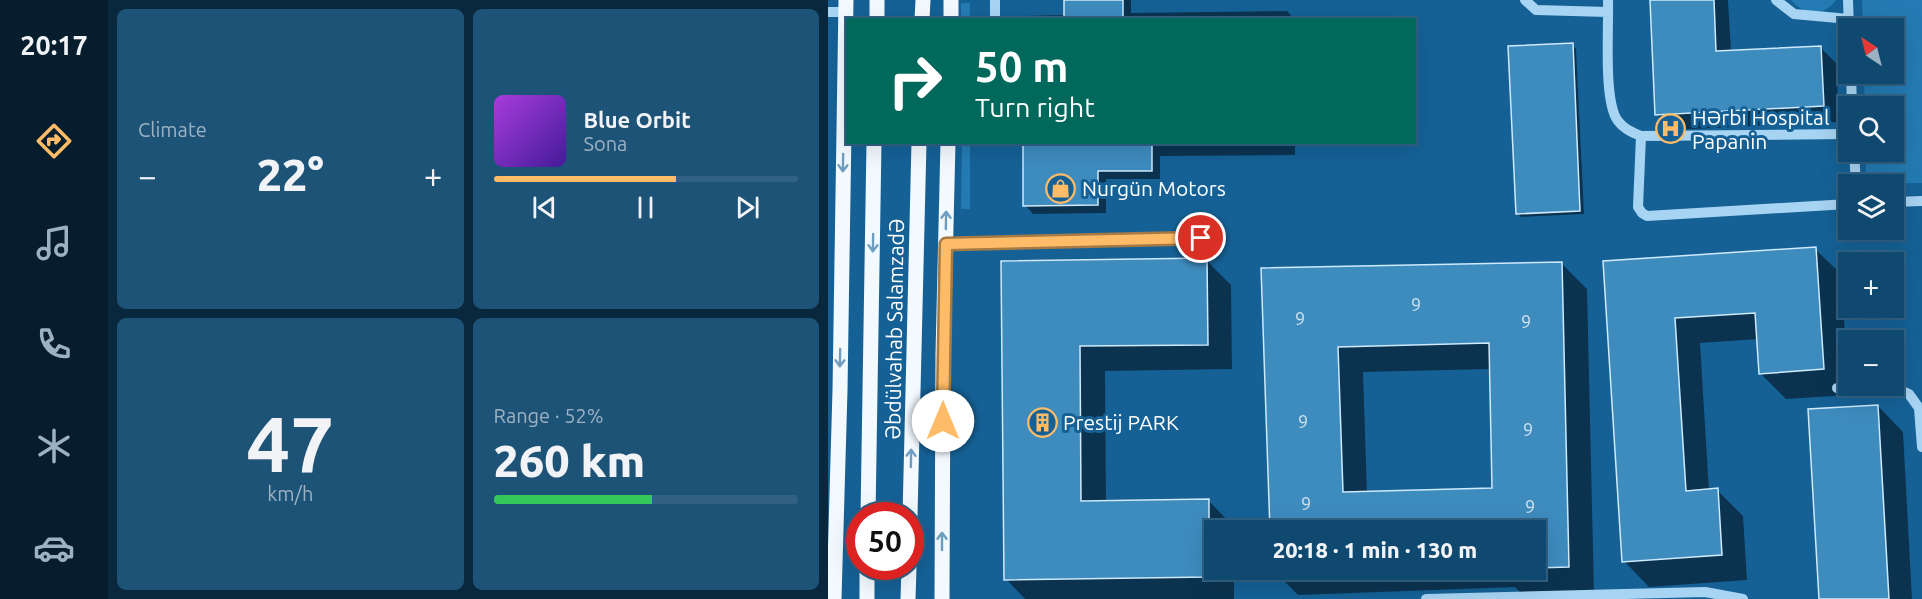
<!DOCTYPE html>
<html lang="en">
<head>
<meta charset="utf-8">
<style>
	body { margin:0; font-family:Ubuntu,sans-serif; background:#1e5378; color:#f1f3f6; height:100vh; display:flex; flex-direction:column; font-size:22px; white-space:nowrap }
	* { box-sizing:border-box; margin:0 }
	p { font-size:20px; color:#9cb2c3 }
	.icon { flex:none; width:33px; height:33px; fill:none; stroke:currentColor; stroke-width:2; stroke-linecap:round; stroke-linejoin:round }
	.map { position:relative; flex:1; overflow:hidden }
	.drawer { display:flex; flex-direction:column; gap:9px; padding:9px; background:#09283e; width:720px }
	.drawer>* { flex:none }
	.guide { position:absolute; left:18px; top:18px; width:570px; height:126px; border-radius:0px; box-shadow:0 6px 24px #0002,0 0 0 2px #306183; background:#00695c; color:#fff; overflow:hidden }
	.needle { width:39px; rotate:325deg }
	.buttons { position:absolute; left:1010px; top:18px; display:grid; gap:12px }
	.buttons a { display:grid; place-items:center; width:66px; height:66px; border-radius:0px; background:#104970; box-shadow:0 6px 24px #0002,0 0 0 2px #306183; font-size:30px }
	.speed { position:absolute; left:18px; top:502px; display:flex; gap:12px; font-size:30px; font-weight:700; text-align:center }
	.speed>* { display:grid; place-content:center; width:78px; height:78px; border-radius:50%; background:#104970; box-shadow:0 6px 24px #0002,0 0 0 2px #306183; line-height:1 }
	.speed .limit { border:9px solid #d22; background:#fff; color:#111 }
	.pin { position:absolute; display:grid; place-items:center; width:51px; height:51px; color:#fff; margin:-26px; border:3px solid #fff; border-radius:50%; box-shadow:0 2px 6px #0007 }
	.me { position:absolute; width:66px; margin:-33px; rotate:0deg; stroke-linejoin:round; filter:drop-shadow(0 0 4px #0008) }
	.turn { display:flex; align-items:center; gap:21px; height:126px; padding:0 30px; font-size:27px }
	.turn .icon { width:78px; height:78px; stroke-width:2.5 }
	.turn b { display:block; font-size:42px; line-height:51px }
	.big { font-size:45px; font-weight:800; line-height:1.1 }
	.drawer .widget { flex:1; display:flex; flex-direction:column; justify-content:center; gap:9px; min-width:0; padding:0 21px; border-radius:9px; background:#1e5378 }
	.drawer .dial { align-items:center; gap:0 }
	.dial b { font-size:78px; line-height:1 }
	.song { display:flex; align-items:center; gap:18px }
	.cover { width:72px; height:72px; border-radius:9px; background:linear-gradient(135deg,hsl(280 70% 55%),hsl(260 70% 35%)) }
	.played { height:6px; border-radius:3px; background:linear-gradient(90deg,#ffbc68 60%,#306183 60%) }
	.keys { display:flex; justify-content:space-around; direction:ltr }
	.heat { display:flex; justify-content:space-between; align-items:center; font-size:33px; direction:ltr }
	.charge { height:9px; border-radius:4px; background:linear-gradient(90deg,#34c759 52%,#306183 0) }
	.drawer .tiles { flex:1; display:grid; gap:9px; grid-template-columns:repeat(2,1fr) }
	.trip { position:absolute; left:376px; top:520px; width:342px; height:60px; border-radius:0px; background:#104970; box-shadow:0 6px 24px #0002,0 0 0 2px #306183; font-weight:800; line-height:60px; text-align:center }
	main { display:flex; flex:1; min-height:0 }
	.dock { display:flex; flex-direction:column; width:108px; justify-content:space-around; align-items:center; background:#061d2d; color:#9cb2c3 }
	.dock .icon { width:42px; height:42px }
	.dock .on { color:#ffbc68 }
	.dock b { font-size:27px; color:#f1f3f6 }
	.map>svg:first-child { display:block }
	.green { fill:#247bb3 }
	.shadow { fill:#0007; fill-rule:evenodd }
	.building { fill:#3e8bbe; stroke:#ceeafc; stroke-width:1.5; fill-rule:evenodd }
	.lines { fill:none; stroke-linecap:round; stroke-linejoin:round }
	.minor { stroke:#a7d4f2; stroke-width:10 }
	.major { stroke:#f2f9ff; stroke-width:15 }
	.oneway { stroke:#6d9ec0 }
	.route-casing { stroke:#a67a44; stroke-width:15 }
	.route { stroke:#ffbc68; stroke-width:10 }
	.labels { text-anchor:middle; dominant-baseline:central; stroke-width:6; stroke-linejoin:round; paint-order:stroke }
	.number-label { font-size:18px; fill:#cfe2ef }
	.poi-label { font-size:21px; fill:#fff; stroke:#156196; text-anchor:start }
	.street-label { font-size:21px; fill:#fff; stroke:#156196 }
</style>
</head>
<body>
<main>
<nav class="dock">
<b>20:17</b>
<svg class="icon on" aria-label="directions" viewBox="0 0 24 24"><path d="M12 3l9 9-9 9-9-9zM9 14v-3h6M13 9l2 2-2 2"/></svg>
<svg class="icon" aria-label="music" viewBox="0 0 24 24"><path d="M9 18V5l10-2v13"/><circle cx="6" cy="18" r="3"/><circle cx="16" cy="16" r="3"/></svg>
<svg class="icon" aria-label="phone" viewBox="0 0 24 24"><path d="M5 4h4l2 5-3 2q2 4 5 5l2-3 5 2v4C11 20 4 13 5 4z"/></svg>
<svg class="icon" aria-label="climate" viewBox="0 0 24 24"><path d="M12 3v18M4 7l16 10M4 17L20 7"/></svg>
<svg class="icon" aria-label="car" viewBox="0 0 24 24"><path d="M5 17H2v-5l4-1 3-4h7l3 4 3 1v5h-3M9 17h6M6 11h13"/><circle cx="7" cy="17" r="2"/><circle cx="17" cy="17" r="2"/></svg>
</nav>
<section class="drawer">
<div class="tiles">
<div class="widget"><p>Climate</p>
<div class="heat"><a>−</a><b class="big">22°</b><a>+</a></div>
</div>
<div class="widget">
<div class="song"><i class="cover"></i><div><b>Blue Orbit</b><p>Sona</p></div></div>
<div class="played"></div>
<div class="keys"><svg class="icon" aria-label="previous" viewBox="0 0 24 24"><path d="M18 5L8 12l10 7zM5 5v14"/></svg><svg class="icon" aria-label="pause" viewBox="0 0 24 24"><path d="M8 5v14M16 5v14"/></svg><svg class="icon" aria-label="next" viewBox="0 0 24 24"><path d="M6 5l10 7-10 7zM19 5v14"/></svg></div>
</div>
<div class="widget dial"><b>47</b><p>km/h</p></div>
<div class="widget"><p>Range · 52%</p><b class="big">260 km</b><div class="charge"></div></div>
</div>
</section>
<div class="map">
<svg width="1094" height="599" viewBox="0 0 1094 599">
	<rect width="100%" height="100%" fill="#156196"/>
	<path class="green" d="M 963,0 L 1008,0 C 996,17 976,16 963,0 Z
		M 1034,0 L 1094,0 L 1094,183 L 1038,184 L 1038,152 L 1065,152 L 1065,106 L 1037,106 L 1036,74 L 1065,74 L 1065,28 L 1035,28 Z
		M 133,3 L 142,3 L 142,19 L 133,19 Z
		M 134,143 L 142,143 L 142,209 L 133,209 Z"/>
	<path class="shadow" d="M 237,0 L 303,0 L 303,13 L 459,11 L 467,20 L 196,20 L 196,16 L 237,15 Z
		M 824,0 L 900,0 L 903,52 L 993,48 L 1008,63 L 1011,122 L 844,130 L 829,114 Z
		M 744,45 L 748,49 L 756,214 L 693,217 L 689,213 Z
		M 196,142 L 467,142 L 467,155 L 332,156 L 332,179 L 278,179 L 278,213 L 205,214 L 197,205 Z
		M 987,249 L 1013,274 L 1021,395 L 958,399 L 932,373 L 930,339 L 872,343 L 881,491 L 889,490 L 915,516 L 919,580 L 821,587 L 796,561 L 777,263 Z
		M 378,260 L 403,285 L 404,369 L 277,371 L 278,502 L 380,500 L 405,526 L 405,531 L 387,531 L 387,570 L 406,570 L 406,599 L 197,599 L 178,579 L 175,262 Z
		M 733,263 L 759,289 L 766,592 L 694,594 L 687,587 L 470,595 L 445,570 L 708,570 L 708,531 L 443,531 L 434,270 ZM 663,369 L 666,489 L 539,493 L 535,372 Z
		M 1050,406 L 1075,432 L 1084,599 L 992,599 Z"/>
	<path class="building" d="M 236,0 L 295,0 L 295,20 L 236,20 Z
		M 822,0 L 886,0 L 888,51 L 993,46 L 996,106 L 827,115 Z
		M 745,43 L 752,211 L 688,214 L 680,46 Z
		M 195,142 L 324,142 L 324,171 L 270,171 L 270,205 L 195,206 Z
		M 988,247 L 996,369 L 931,374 L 927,313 L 847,318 L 858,491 L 890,488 L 894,555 L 794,562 L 775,261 Z
		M 379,258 L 380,345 L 252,346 L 253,501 L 381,499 L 381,577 L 176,580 L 173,261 Z
		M 734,262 L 741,567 L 708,568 L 708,531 L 442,531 L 433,268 ZM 661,343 L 664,488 L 515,492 L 510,347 Z
		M 1050,405 L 1061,599 L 991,599 L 980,409 Z"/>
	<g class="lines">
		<path class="minor" d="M 697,0 L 708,10 L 780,12
			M 780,0 C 781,27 775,102 790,121 C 796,129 804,132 813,136 L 1020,134
			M 948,0 L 966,14 L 1021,19
			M 1020,0 L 1021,28
			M 0,12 L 17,12
			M 167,20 L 167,0
			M 1023,74 L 1024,106
			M 813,136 L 810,207 L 814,213 L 819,216 L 1020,204
			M 1026,152 L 1028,184
			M 1065,202 L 1094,201
			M 118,244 L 373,238
			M 1063,386 L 1081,394 L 1091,408 L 1094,447
			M 1009,388 L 1055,386
			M 598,599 L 877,592 L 915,599"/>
		<path class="major" d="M 49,20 L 49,0
			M 94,20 L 95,0
			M 123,20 L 123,0
			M 40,516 L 46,142
			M 82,516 L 91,142
			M 6,599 L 12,390 L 18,0
			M 39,599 L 39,567
			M 80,599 L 81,567
			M 114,599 L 115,354 L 120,142"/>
	</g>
	<defs><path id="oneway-shaft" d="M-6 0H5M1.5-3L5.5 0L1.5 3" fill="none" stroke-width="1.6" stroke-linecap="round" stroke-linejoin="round" transform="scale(1.5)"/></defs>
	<g class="oneway">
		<use href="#oneway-shaft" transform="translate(15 163) rotate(91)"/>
		<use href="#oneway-shaft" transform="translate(118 220) rotate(-89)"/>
		<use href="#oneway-shaft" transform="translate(45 243) rotate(91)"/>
		<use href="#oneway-shaft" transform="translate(12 358) rotate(91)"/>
		<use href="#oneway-shaft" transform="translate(83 458) rotate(-89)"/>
		<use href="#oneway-shaft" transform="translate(114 541) rotate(-90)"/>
	</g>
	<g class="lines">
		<defs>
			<path id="route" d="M 115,421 L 118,244 L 373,238"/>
		</defs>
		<use href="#route" class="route-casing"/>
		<use href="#route" class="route"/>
	</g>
	<defs>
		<symbol id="hospital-ring" viewBox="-11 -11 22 22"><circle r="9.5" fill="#156196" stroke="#ffbc68" stroke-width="1.5"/><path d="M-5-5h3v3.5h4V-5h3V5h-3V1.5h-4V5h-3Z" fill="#ffbc68"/></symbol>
		<symbol id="shop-ring" viewBox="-11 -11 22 22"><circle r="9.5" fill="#156196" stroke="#ffbc68" stroke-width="1.5"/><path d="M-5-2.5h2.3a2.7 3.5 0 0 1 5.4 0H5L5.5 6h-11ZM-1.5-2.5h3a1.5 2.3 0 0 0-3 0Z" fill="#ffbc68"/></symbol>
		<symbol id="building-ring" viewBox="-11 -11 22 22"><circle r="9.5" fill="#156196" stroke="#ffbc68" stroke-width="1.5"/><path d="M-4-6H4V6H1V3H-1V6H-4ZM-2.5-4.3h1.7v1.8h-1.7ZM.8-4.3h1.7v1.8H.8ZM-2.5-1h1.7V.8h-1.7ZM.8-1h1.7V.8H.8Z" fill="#ffbc68"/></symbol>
	</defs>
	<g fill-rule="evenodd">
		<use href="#hospital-ring" x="826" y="112" width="33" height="33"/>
		<use href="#shop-ring" x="216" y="172" width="33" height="33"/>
		<use href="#building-ring" x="198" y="406" width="33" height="33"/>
	</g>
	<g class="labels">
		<g class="number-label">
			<text x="588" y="304">9</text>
			<text x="472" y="318">9</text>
			<text x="698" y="321">9</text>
			<text x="475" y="421">9</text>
			<text x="700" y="429">9</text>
			<text x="478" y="503">9</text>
			<text x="702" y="506">9</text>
		</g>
		<g class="poi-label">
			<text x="864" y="117">Hərbi Hospital<tspan x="864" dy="24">Papanin</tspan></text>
			<text x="254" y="188">Nurgün Motors</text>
			<text x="235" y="422">Prestij PARK</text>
		</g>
		<g class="street-label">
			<text transform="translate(66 329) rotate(-89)">Əbdülvahab Salamzadə</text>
		</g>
	</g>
</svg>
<div class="buttons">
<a><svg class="needle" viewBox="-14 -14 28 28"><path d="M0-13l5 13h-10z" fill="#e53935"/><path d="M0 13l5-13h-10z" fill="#9cb2c3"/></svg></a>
<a><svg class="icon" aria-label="search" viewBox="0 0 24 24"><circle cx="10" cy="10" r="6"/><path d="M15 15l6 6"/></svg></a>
<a><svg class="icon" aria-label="layers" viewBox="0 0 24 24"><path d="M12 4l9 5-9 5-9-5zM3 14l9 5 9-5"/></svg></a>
<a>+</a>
<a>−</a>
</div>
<div class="speed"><div class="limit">50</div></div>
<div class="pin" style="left:373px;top:238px;background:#d93025"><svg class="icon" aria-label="arrive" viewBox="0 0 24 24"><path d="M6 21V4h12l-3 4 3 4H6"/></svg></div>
<svg class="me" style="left:115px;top:421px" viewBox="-20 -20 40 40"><circle r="19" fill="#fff"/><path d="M0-13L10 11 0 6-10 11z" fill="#ffbc68"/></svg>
<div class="trip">20:18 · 1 min · 130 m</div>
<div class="guide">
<div class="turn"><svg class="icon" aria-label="right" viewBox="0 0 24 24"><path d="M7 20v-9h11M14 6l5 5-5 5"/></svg><div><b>50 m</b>Turn right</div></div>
</div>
</div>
</main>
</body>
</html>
